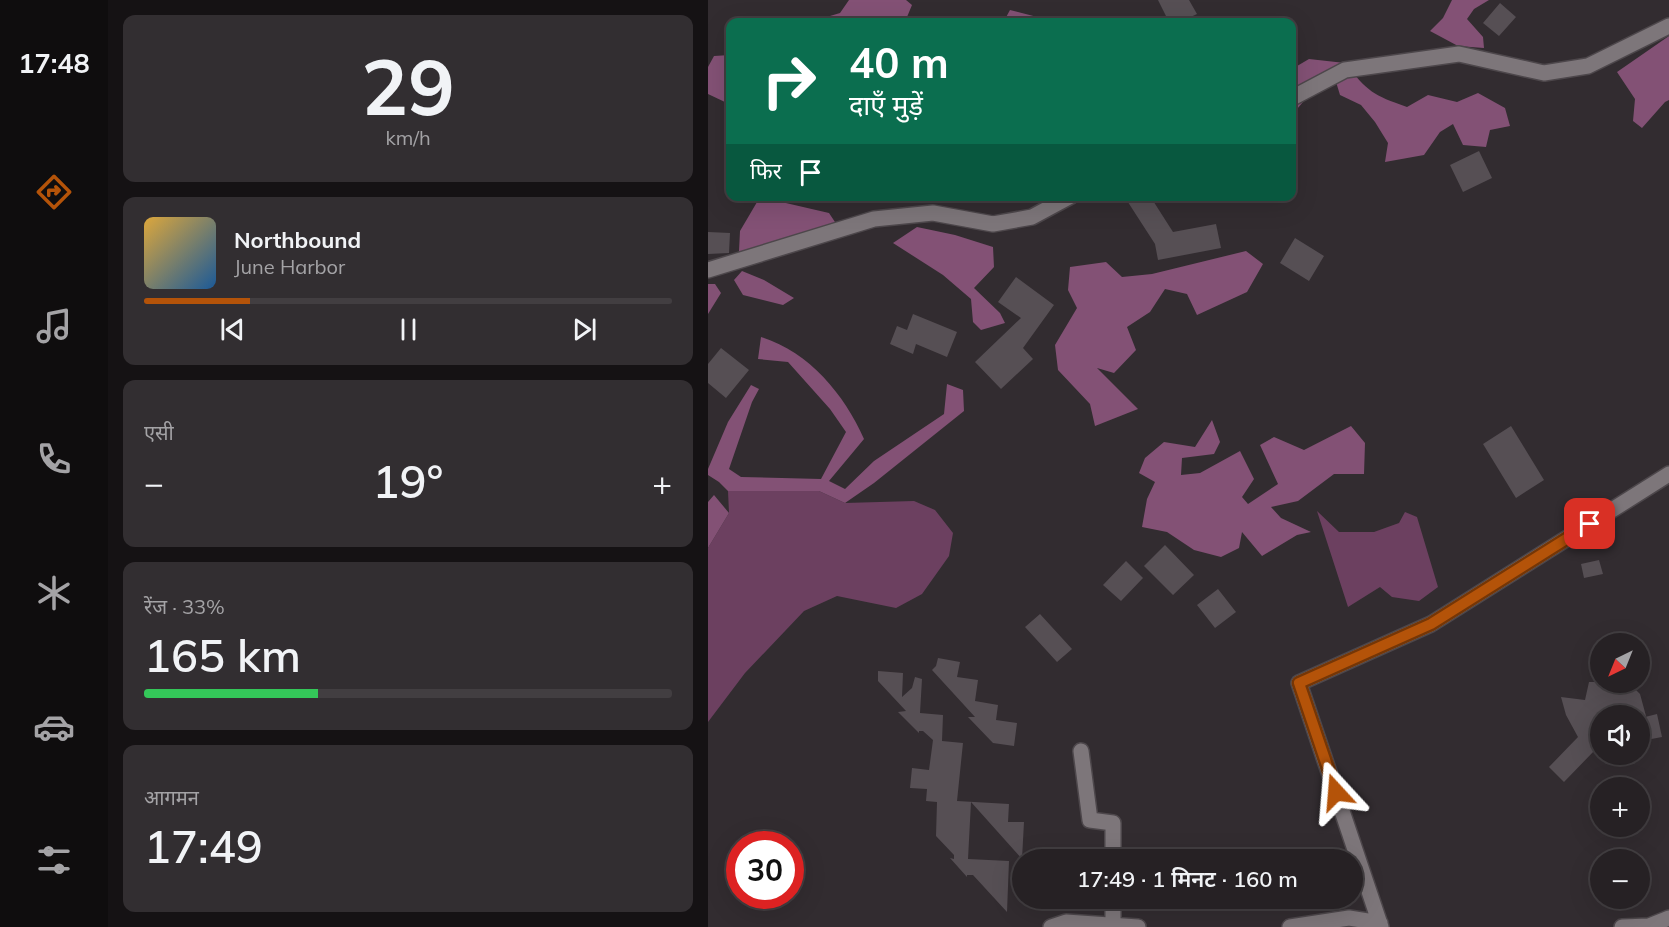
<!DOCTYPE html>
<html lang="hi">
<head>
<meta charset="utf-8">
<style>
	body { margin:0; font-family:Mulish,"Noto Sans Devanagari",sans-serif; background:#322e31; color:#f1f3f6; height:100vh; display:flex; flex-direction:column; font-size:22px; white-space:nowrap }
	* { box-sizing:border-box; margin:0 }
	p { font-size:20px; color:#a4a3a6 }
	.icon { flex:none; width:33px; height:33px; fill:none; stroke:currentColor; stroke-width:2; stroke-linecap:round; stroke-linejoin:round }
	.map { position:relative; flex:1; overflow:hidden }
	.drawer { display:flex; flex-direction:column; gap:15px; padding:15px; background:#151214; width:600px }
	.drawer>* { flex:none }
	.top-card { position:absolute; left:18px; top:18px; width:570px; height:183px; border-radius:12px; box-shadow:0 6px 24px #0002,0 0 0 2px #423e41; background:#0b6e4f; color:#fff; overflow:hidden }
	.needle { width:39px; rotate:223deg }
	.fabs { position:absolute; left:882px; top:633px; display:grid; gap:12px }
	.fabs a { display:grid; place-items:center; width:60px; height:60px; border-radius:50%; background:#262124; box-shadow:0 6px 24px #0002,0 0 0 2px #423e41; font-size:30px }
	.speed { position:absolute; left:18px; top:831px; display:flex; gap:12px; font-size:30px; font-weight:700; text-align:center }
	.speed>* { display:grid; place-content:center; width:78px; height:78px; border-radius:50%; background:#262124; box-shadow:0 6px 24px #0002,0 0 0 2px #423e41; line-height:1 }
	.speed .limit { border:9px solid #d22; background:#fff; color:#111 }
	.pin { position:absolute; display:grid; place-items:center; width:51px; height:51px; color:#fff; margin:-26px; border-radius:12px; box-shadow:0 3px 9px #0006 }
	.me { position:absolute; width:66px; margin:-33px; rotate:341deg; stroke-linejoin:round; filter:drop-shadow(0 0 4px #0008) }
	.turn { display:flex; align-items:center; gap:21px; height:126px; padding:0 24px; font-size:27px }
	.turn .icon { width:78px; height:78px; stroke-width:2.5 }
	.turn b { display:block; font-size:42px; line-height:51px }
	.then { display:flex; align-items:center; height:57px; padding:0 24px; background:#0003; gap:12px; font-size:22px }
	.big { font-size:45px; font-weight:600; line-height:1.1 }
	.drawer .widget { flex:1; display:flex; flex-direction:column; justify-content:center; gap:9px; min-width:0; padding:0 21px; border-radius:12px; background:#322e31 }
	.drawer .dial { align-items:center; gap:0 }
	.dial b { font-size:78px; line-height:1 }
	.song { display:flex; align-items:center; gap:18px }
	.cover { width:72px; height:72px; border-radius:9px; background:linear-gradient(135deg,hsl(40 70% 55%),hsl(210 70% 35%)) }
	.played { height:6px; border-radius:3px; background:linear-gradient(90deg,#b45309 20%,#423e41 20%) }
	.keys { display:flex; justify-content:space-around; direction:ltr }
	.heat { display:flex; justify-content:space-between; align-items:center; font-size:33px; direction:ltr }
	.charge { height:9px; border-radius:4px; background:linear-gradient(90deg,#34c759 33%,#423e41 0) }
	.trip { position:absolute; left:304px; top:849px; width:351px; height:60px; border-radius:30px; background:#262124; box-shadow:0 6px 24px #0002,0 0 0 2px #423e41; font-weight:600; line-height:60px; text-align:center }
	main { display:flex; flex:1; min-height:0 }
	.dock { display:flex; flex-direction:column; width:108px; justify-content:space-around; align-items:center; background:#0f0d0e; color:#a4a3a6 }
	.dock .icon { width:42px; height:42px }
	.dock .active { color:#b45309 }
	.dock b { font-size:27px; color:#f1f3f6 }
	.map>svg:first-child { display:block }
	.green { fill:#6c4060 }
	.forest { fill:#835175 }
	.building { fill:#564f54 }
	.lines { fill:none; stroke-linecap:round; stroke-linejoin:round }
	.minor-casing { stroke:#4d474b; stroke-width:18 }
	.tertiary-casing { stroke:#4d474b; stroke-width:18 }
	.minor { stroke:#7d767a; stroke-width:15 }
	.tertiary { stroke:#7d767a; stroke-width:15 }
	.route-casing { stroke:#753606; stroke-width:15 }
	.route { stroke:#b45309; stroke-width:10 }
</style>
</head>
<body>
<main>
<nav class="dock">
<b>17:48</b>
<svg class="icon active" aria-label="directions" viewBox="0 0 24 24"><path d="M12 3l9 9-9 9-9-9zM9 14v-3h6M13 9l2 2-2 2"/></svg>
<svg class="icon" aria-label="music" viewBox="0 0 24 24"><path d="M9 18V5l10-2v13"/><circle cx="6" cy="18" r="3"/><circle cx="16" cy="16" r="3"/></svg>
<svg class="icon" aria-label="phone" viewBox="0 0 24 24"><path d="M5 4h4l2 5-3 2q2 4 5 5l2-3 5 2v4C11 20 4 13 5 4z"/></svg>
<svg class="icon" aria-label="climate" viewBox="0 0 24 24"><path d="M12 3v18M4 7l16 10M4 17L20 7"/></svg>
<svg class="icon" aria-label="car" viewBox="0 0 24 24"><path d="M5 17H2v-5l4-1 3-4h7l3 4 3 1v5h-3M9 17h6M6 11h13"/><circle cx="7" cy="17" r="2"/><circle cx="17" cy="17" r="2"/></svg>
<svg class="icon" aria-label="filters" viewBox="0 0 24 24"><path d="M4 7h16M4 17h16"/><circle cx="9" cy="7" r="2"/><circle cx="15" cy="17" r="2"/></svg>
</nav>
<section class="drawer">
<div class="widget dial"><b>29</b><p>km/h</p></div>
<div class="widget">
<div class="song"><i class="cover"></i><div><b>Northbound</b><p>June Harbor</p></div></div>
<div class="played"></div>
<div class="keys"><svg class="icon" aria-label="previous" viewBox="0 0 24 24"><path d="M18 5L8 12l10 7zM5 5v14"/></svg><svg class="icon" aria-label="pause" viewBox="0 0 24 24"><path d="M8 5v14M16 5v14"/></svg><svg class="icon" aria-label="next" viewBox="0 0 24 24"><path d="M6 5l10 7-10 7zM19 5v14"/></svg></div>
</div>
<div class="widget"><p>एसी</p>
<div class="heat"><a>−</a><b class="big">19°</b><a>+</a></div>
</div>
<div class="widget"><p>रेंज · 33%</p><b class="big">165 km</b><div class="charge"></div></div>
<div class="widget"><p>आगमन</p><b class="big">17:49</b></div>
</section>
<div class="map">
<svg width="961" height="927" viewBox="0 0 961 927">
	<rect width="100%" height="100%" fill="#322c30"/>
	<path class="green" d="M 20,491 L 111,491 L 137,503 L 206,501 L 227,510 L 245,533 L 241,556 L 214,594 L 188,608 L 129,596 L 96,611 L 37,673 L 0,722 L 0,548 L 21,513 Z
		M 609,511 L 631,532 L 666,532 L 691,523 L 697,512 L 709,517 L 730,587 L 711,601 L 684,597 L 672,587 L 640,607 Z"/>
	<path class="forest" d="M 141,0 L 198,0 L 204,5 L 199,17 L 185,22 L 102,22 L 132,13 Z
		M 744,0 L 781,0 L 766,9 L 759,19 L 775,37 L 776,48 L 750,46 L 722,31 L 735,18 Z
		M 302,10 L 337,19 L 344,22 L 287,22 L 296,21 Z
		M 961,36 L 961,100 L 957,102 L 934,128 L 925,121 L 927,99 L 909,72 Z
		M 22,55 L 22,102 L 19,103 L 0,94 L 0,67 L 6,56 Z
		M 601,59 L 637,63 C 660,92 665,95 699,107 L 720,95 L 749,102 L 770,93 L 797,108 L 802,126 L 782,130 L 778,147 L 755,145 L 745,124 L 732,132 L 716,155 L 677,162 L 680,143 L 667,122 L 653,105 L 632,95 L 625,72 L 617,76 L 584,115 L 584,69 Z
		M 52,197 L 121,213 L 129,225 L 39,252 L 31,251 L 32,231 Z
		M 209,227 L 247,235 L 285,247 L 286,267 L 266,288 L 292,313 L 297,323 L 273,330 L 265,322 L 263,299 L 235,275 L 185,243 Z
		M 538,251 L 555,264 L 539,292 L 489,315 L 479,294 L 457,289 L 442,312 L 419,327 L 428,350 L 406,373 L 389,368 L 430,409 L 387,426 L 382,404 L 350,370 L 347,345 L 369,308 L 360,290 L 362,267 L 398,262 L 414,277 L 444,274 Z
		M 34,271 L 56,280 L 86,298 L 75,305 L 35,295 L 26,280 Z
		M 0,284 L 7,284 L 13,293 L 0,314 Z
		M 53,337 C 101,352 136,394 156,439 L 121,481 L 137,489 L 166,461 L 236,414 L 239,384 L 255,390 L 256,411 L 166,483 L 137,503 L 111,491 L 20,491 L 11,482 L 0,475 L 0,469 L 20,422 L 43,385 L 51,389 L 44,402 L 21,469 L 33,477 L 113,479 L 138,432 L 122,409 L 80,362 L 50,359 Z
		M 504,420 L 512,442 L 506,454 L 474,458 L 473,475 L 492,473 L 532,451 L 546,479 L 534,497 L 540,504 L 570,484 L 552,445 L 566,437 L 596,450 L 643,426 L 657,443 L 656,474 L 626,474 L 590,501 L 563,507 L 573,518 L 603,532 L 589,535 L 554,556 L 534,532 L 531,548 L 513,557 L 486,550 L 459,532 L 434,527 L 439,499 L 447,482 L 431,473 L 437,458 L 456,442 L 487,447 Z
		M 6,495 L 21,513 L 0,548 L 0,502 Z"/>
	<path class="building" d="M 450,0 L 481,0 L 489,14 L 472,22 L 461,22 Z
		M 792,3 L 808,17 L 791,36 L 775,23 Z
		M 771,151 L 784,178 L 755,192 L 742,165 Z
		M 416,196 L 442,196 L 465,232 L 508,224 L 513,248 L 450,260 L 447,244 Z
		M 0,232 L 22,233 L 21,253 L 0,254 Z
		M 587,238 L 616,256 L 601,281 L 572,263 Z
		M 308,277 L 346,305 L 315,348 L 325,359 L 293,389 L 267,362 L 313,318 L 290,302 Z
		M 205,314 L 249,332 L 239,357 L 208,344 L 205,354 L 182,344 L 189,326 L 199,330 Z
		M 13,348 L 41,370 L 18,398 L 0,383 L 0,364 Z
		M 803,426 L 836,480 L 808,498 L 775,444 Z
		M 457,545 L 486,575 L 465,595 L 436,566 Z
		M 891,560 L 895,574 L 876,578 L 873,564 Z
		M 418,561 L 435,578 L 413,601 L 395,585 Z
		M 510,589 L 528,612 L 507,628 L 489,605 Z
		M 332,614 L 364,649 L 349,662 L 317,627 Z
		M 230,658 L 252,662 L 249,677 L 270,680 L 267,701 L 290,705 L 288,720 L 309,723 L 306,746 L 285,743 L 260,717 L 267,717 L 224,670 L 228,666 Z
		M 170,671 L 195,673 L 194,697 L 204,688 L 207,677 L 214,679 L 212,713 L 235,715 L 234,741 L 255,743 L 249,801 L 301,804 L 300,822 L 316,822 L 314,859 L 263,802 L 260,859 L 301,861 L 299,912 L 265,875 L 259,875 L 259,877 L 242,858 L 246,859 L 246,855 L 228,836 L 229,802 L 218,801 L 219,789 L 202,788 L 204,768 L 221,770 L 225,740 L 215,731 L 211,731 L 211,733 L 190,712 L 198,711 L 170,681 Z
		M 881,682 L 913,682 L 925,687 L 932,694 L 938,716 L 892,716 L 892,755 L 886,751 L 856,782 L 841,767 L 870,737 L 858,715 L 853,697 L 877,700 Z
		M 949,714 L 954,737 L 938,740 L 933,718 Z"/>
	<g class="lines">
		<defs>
			<path id="minor" d="M 373,751 L 382,820 L 405,823 L 405,860
				M 405,925 L 405,898
				M 343,927 L 358,922 L 430,927
				M 582,927 L 641,918 L 672,923
				M 673,927 L 591,683 L 723,624 L 961,474
				M 914,927 L 941,926 L 961,918"/>
			<path id="tertiary" d="M 584,98 L 637,70 L 751,54 L 836,73 L 880,66 L 961,26
				M 0,270 L 166,219 L 225,213 L 285,224 L 324,217 L 363,196"/>
		</defs>
		<use href="#minor" class="minor-casing"/>
		<use href="#tertiary" class="tertiary-casing"/>
		<use href="#minor" class="minor"/>
		<use href="#tertiary" class="tertiary"/>
	</g>
	<g class="lines">
		<defs>
			<path id="route" d="M 628,792 L 591,683 L 723,624 L 882,524"/>
		</defs>
		<use href="#route" class="route-casing"/>
		<use href="#route" class="route"/>
	</g>
</svg>
<div class="fabs">
<a><svg class="needle" viewBox="-14 -14 28 28"><path d="M0-13l5 13h-10z" fill="#e53935"/><path d="M0 13l5-13h-10z" fill="#a4a3a6"/></svg></a>
<a><svg class="icon" aria-label="sound" viewBox="0 0 24 24"><path d="M4 9h4l5-4v14l-5-4H4zM17 9q2 3 0 6"/></svg></a>
<a>+</a>
<a>−</a>
</div>
<div class="speed"><div class="limit">30</div></div>
<div class="pin" style="left:882px;top:524px;background:#d93025"><svg class="icon" aria-label="arrive" viewBox="0 0 24 24"><path d="M6 21V4h12l-3 4 3 4H6"/></svg></div>
<svg class="me" style="left:628px;top:792px" viewBox="-20 -20 40 40"><path d="M0-17L14 15 0 8-14 15z" fill="#b45309" stroke="#fff" stroke-width="4"/></svg>
<div class="trip">17:49 · 1 मिनट · 160 m</div>
<div class="top-card">
<div class="turn"><svg class="icon" aria-label="right" viewBox="0 0 24 24"><path d="M7 20v-9h11M14 6l5 5-5 5"/></svg><div><b>40 m</b>दाएँ मुड़ें</div></div>
<div class="then">फिर<svg class="icon" aria-label="arrive" viewBox="0 0 24 24"><path d="M6 21V4h12l-3 4 3 4H6"/></svg></div>
</div>
</div>
</main>
</body>
</html>
